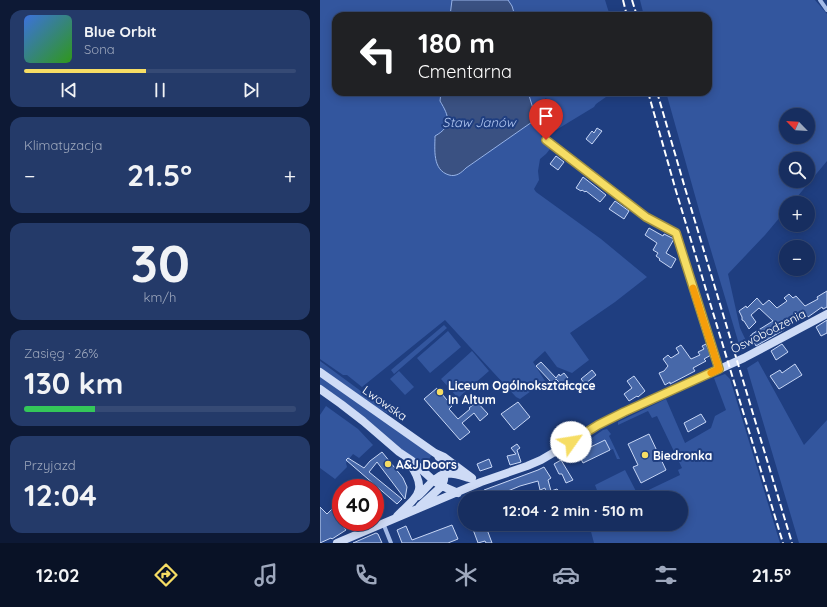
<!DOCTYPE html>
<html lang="pl">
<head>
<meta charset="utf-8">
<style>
	body { margin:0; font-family:Quicksand,sans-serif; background:#243a69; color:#f1f3f6; height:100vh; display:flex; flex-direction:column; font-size:15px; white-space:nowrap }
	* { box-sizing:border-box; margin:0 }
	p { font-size:13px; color:#9ea8bd }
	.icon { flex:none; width:22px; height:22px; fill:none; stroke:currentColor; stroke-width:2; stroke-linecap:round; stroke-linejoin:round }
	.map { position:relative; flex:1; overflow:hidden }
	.details { display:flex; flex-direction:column; gap:10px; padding:10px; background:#0d1935; width:320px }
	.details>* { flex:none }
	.top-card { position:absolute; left:12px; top:12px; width:380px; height:84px; border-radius:12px; box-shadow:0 2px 10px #0003,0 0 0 1px #364a75; background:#202124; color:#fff; overflow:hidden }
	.needle { width:26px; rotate:295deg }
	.fabs { position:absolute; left:459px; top:108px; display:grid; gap:8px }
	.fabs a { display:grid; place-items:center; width:36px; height:36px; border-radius:50%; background:#172e60; box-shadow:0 2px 10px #0003,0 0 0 1px #364a75; font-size:20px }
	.speed { position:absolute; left:12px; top:479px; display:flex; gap:8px; font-size:20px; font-weight:700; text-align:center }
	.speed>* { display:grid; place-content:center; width:52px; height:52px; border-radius:50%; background:#172e60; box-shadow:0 2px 10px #0003,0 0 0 1px #364a75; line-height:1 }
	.speed .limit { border:6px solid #d22; background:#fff; color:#111 }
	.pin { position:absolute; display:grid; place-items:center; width:34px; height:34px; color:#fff; margin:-41px -17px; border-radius:50% 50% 50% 0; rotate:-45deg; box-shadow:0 0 4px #0007 }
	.pin .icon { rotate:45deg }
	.me { position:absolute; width:44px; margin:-22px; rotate:58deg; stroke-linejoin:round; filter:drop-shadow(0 0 3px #0008) }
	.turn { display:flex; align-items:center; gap:14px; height:84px; padding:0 20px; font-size:18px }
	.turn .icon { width:52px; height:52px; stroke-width:2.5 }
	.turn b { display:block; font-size:28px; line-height:34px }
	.big { font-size:30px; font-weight:800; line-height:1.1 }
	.details .card { flex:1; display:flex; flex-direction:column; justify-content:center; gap:6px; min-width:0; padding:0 14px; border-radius:12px; background:#243a69 }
	.details .dial { align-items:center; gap:0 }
	.dial b { font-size:52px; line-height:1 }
	.song { display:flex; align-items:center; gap:12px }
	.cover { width:48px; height:48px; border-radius:6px; background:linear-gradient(135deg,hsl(220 70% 55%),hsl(110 70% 35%)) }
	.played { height:4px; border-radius:2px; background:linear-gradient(90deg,#f6dd64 45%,#364a75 45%) }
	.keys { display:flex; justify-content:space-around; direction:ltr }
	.heat { display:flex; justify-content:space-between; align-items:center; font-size:22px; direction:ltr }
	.charge { height:6px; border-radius:3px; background:linear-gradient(90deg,#34c759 26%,#364a75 0) }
	.trip { position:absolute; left:138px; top:491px; width:230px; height:40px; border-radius:20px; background:#172e60; box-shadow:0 2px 10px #0003,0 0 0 1px #364a75; font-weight:800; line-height:40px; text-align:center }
	.tab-bar { display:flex; height:64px; justify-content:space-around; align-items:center; background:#091226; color:#9ea8bd }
	.tab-bar .icon { width:28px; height:28px }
	.tab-bar .selected { color:#f6dd64 }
	.tab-bar b { font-size:18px; color:#f1f3f6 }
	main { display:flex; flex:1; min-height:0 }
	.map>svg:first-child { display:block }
	.green { fill:#33569e; fill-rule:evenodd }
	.water { fill:#3a5182; stroke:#97b4e9 }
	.building { fill:#4768a9; stroke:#c8d7f6 }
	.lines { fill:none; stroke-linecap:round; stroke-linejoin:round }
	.street { stroke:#a4bbe8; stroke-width:4 }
	.secondary { stroke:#cedbf6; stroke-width:8 }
	.rail { stroke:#fff; stroke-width:2; stroke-dasharray:7 3; stroke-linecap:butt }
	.route-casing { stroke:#a09041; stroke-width:10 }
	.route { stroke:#f6dd64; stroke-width:7 }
	.slow { stroke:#f59e0b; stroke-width:7 }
	.poi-dot { fill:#f6dd64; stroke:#1f3e80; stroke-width:1.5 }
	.labels { text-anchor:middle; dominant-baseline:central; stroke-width:4; stroke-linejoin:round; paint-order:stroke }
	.street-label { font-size:12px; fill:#fff; stroke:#1f3e80 }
	.poi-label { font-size:12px; font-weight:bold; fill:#fff; stroke:#1f3e80; text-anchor:start }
	.water-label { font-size:13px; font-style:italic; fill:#afc5f0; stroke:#1f3e80 }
</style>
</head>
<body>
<main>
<section class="details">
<div class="card">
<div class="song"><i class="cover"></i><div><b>Blue Orbit</b><p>Sona</p></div></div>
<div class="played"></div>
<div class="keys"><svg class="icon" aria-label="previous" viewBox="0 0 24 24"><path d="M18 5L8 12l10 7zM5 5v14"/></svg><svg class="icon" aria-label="pause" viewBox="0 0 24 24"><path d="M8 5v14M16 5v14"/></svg><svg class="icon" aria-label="next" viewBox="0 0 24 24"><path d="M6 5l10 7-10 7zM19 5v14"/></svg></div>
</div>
<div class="card"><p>Klimatyzacja</p>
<div class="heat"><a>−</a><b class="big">21.5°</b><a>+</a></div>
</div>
<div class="card dial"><b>30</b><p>km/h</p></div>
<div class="card"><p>Zasięg · 26%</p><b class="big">130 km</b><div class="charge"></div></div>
<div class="card"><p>Przyjazd</p><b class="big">12:04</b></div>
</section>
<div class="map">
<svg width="507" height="543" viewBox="0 0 507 543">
	<rect width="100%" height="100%" fill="#1f3e80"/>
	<path class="green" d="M 0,0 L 132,0 L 130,16 L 16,16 L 16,92 L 121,92 L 120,101 L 127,111 L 128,121 L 123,131 L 118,166 C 128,178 135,178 146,168 L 212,122 L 230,149 L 226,154 L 220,159 L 218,171 L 219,180 L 214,189 L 216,192 L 281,239 L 327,277 L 295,302 L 250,333 L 269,360 L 252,373 L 237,367 L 225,351 L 213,362 L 225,381 L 200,399 L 196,397 L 125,320 L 42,387 L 27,375 L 23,375 L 0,359 Z
		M 188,0 L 285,0 L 290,16 L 195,16 L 192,6 Z
		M 320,0 L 495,0 L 507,14 L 507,161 L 472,203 L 466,203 L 466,210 L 445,235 L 408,274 L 420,328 L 429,347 L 421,351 L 381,217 L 346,92 L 388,92 L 388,16 L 324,16 ZM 466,115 L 488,115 L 488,137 L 466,137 ZM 466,159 L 488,159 L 488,181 L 466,181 Z
		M 208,92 L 293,92 L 276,104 L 274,107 L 236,130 L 226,98 L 214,112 Z
		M 124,325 L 127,328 L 74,374 L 71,370 Z
		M 128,331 L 141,347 L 110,373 L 97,358 Z
		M 152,351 L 169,371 L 138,398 L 121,379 Z
		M 0,361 L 72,414 L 71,415 L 57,408 L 0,368 Z
		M 438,361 L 484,445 L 507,420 L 507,543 L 479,543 L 427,368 Z
		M 79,371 L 94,387 L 85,395 L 70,379 Z
		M 405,374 L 410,379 L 460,543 L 274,543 L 269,524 L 361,524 L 361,498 L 280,498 L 275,485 L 305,470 L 318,495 L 360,475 L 358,470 L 362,468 L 337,416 L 332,418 L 328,411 L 298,425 L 298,422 L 346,399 L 365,443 L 391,428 L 395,416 L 406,410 L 394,378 Z
		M 0,376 L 112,455 L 103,468 L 26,403 L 0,385 Z
		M 6,406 L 38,429 L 53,445 L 39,458 L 33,454 L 26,463 L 27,467 L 15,479 L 0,468 L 0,415 Z
		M 287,429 L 291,434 L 289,436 L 300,459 L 297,459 L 293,449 L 290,450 L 258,453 L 260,459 L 256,457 L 253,451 L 283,430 Z"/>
	<path class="water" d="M 132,0 L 188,0 L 192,6 L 195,16 L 130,16 Z
		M 121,92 L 208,92 L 214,112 L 212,122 L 146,168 C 141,173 136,177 129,175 C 112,170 115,149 115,136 C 133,126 129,116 120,101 Z"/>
	<path class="building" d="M 227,115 L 228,117 L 230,116 L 234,128 L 230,130 L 227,122 L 223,123 L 220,117 Z
		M 277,128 L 282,131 L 272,144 L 266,139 L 272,131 L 274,133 Z
		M 236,156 L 244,162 L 238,170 L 230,164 Z
		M 263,177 L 286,195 L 280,202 L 266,191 L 265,192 L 262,190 L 261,191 L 256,188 Z
		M 295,201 L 309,211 L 304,219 L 289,209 Z
		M 329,228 L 343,236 L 344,234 L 354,239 L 346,253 L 356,259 L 351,268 L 339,260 L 340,259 L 336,256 L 338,253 L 333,250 L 337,243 L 325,235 Z
		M 507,291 L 507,307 L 503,309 L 502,307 L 488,317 L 485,313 L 462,331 L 436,346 L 430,336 L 432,335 L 432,334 L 453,321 L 439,308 L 431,315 L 436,322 L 429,329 L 424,321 L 422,320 L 422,317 L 419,311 L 426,306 L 427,308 L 437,298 L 443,305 L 449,300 L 457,308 L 467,301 L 464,298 L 469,294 L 473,298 L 476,296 L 485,306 L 498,299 L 497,297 Z
		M 507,320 L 507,333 L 501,336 L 496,327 Z
		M 386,344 L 391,355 L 384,359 L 386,361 L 373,368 L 375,371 L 350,384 L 350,382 L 345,385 L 339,373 L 344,371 L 348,366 L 343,359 L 348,355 L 351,358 L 359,353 L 356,348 L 361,345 L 371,359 L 380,355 L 378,352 L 384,349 L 382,346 Z
		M 462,344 L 468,352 L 456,360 L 451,351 Z
		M 221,362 L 236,378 L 239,374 L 240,376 L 244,373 L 248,378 L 241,384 L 236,379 L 232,383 L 216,366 Z
		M 475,364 L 482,375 L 459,389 L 450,376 L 460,370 L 462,373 Z
		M 272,370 L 276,375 L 265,384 L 261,379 Z
		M 314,376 L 325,391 L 318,397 L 317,396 L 309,401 L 304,394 L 312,388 L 307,381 Z
		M 117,388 L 132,406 L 129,409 L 138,419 L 150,409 L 149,408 L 157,402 L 168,414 L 160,421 L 154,413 L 142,423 L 150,432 L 140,440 L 104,399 Z
		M 198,402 L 210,417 L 194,430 L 181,414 Z
		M 381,414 L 386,422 L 368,432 L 364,423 Z
		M 329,434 L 346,470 L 321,483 L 313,467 L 318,465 L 308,444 Z
		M 285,440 L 290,450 L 263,463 L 258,453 Z
		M 197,444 L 200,448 L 197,450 L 201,462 L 190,465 L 187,456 L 196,454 L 191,448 Z
		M 62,452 L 83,478 L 87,487 L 85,499 L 57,462 L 49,472 L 82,499 L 77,504 L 26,460 L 28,458 L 44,468 L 50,461 Z
		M 169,459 L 172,467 L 160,471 L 157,464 Z
		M 241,460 L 253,480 L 246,483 L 242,474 L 239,474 L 234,464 Z
		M 224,467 L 231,478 L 228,480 L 231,491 L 237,489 L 240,493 L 233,495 L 234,498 L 228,498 L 228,496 L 220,498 L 219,494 L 226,492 L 225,488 L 220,490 L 218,481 L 200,486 L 183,493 L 185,498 L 167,498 L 164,490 L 218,470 Z
		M 21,497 L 21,506 L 14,513 L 26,530 L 12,539 L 11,538 L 0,543 L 0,507 L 7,514 L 15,506 L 13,505 Z
		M 151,524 L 165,524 L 172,543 L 166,543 L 165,541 L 158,543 Z
		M 132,525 L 138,539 L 128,543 L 82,543 L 77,530 L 86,526 L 92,540 Z
		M 56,533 L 58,534 L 62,543 L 33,543 Z"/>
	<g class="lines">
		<path class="street" d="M 500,0 L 507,10
			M 226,140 L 327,217 L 356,233 L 399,369
			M 63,523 L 71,543"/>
		<path class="secondary" d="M 0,372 L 115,453 L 124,457 L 152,478
			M 0,389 L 21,404 L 43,421 L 79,452 L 91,460 L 114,481 L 122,486 L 138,493
			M 98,496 C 106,489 114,477 124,474 C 132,472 142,476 149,478
			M 100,506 L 122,486 C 127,475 125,466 118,456
			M 77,516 C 97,496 109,491 89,463
			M 17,543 L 161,482 L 207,466 L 221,460 L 238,450 L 278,425 L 322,404 L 424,358 L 507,314"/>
		<path class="rail" d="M 303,0 L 307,16
			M 312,0 L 317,16
			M 328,92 L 356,191 L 463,543
			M 337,92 L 365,188 L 472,543"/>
	</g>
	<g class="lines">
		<defs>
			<path id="route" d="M 226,140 L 326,217 L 356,233 L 399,369 L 304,412 L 278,425 L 251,442"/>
		</defs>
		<use href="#route" class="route-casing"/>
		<use href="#route" class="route"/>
		<path class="slow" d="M 373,288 L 399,369 L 391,373"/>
	</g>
	<g class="poi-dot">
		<circle cx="120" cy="392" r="4"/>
		<circle cx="325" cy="455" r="4"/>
		<circle cx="68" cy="464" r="4"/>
	</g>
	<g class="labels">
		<g class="street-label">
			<text transform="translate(448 331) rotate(-27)">Oswobodzenia</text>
			<text transform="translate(65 403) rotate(35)">Lwowska</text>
		</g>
		<g class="poi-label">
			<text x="128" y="385">Liceum Ogólnokształcące<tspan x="128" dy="14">In Altum</tspan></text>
			<text x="333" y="455">Biedronka</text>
			<text x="76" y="464">A&amp;J Doors</text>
		</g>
		<g class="water-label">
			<text x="159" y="122">Staw Janów</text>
		</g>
	</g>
</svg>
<div class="fabs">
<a><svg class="needle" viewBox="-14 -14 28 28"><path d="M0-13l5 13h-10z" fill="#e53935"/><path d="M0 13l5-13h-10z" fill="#9ea8bd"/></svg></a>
<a><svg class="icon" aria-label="search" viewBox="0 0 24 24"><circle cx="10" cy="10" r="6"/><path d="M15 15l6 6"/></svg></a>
<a>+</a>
<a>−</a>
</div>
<div class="speed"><div class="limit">40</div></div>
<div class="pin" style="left:226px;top:140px;background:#d93025"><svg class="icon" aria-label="arrive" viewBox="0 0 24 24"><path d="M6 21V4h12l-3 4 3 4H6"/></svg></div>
<svg class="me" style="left:251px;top:442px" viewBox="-20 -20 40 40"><circle r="19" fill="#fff"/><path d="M0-13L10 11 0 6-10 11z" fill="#f6dd64"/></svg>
<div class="trip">12:04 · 2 min · 510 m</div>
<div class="top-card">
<div class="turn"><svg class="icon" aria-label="left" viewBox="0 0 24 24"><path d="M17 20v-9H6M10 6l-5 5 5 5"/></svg><div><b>180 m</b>Cmentarna</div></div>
</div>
</div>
</main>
<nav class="tab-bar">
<b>12:02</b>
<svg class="icon selected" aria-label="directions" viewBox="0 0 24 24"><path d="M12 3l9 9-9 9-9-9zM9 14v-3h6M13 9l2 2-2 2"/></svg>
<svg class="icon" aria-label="music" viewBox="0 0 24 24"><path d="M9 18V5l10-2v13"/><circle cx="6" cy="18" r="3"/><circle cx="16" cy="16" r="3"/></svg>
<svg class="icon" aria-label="phone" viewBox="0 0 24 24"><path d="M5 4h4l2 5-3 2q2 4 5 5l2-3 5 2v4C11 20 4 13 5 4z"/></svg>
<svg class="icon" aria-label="climate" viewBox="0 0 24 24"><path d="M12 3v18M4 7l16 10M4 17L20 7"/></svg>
<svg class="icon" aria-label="car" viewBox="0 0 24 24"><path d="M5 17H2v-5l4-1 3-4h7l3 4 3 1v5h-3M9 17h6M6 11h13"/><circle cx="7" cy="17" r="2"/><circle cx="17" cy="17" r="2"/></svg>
<svg class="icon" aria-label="filters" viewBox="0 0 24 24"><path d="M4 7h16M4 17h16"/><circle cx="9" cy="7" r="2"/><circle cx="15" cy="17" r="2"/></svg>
<b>21.5°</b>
</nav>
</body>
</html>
